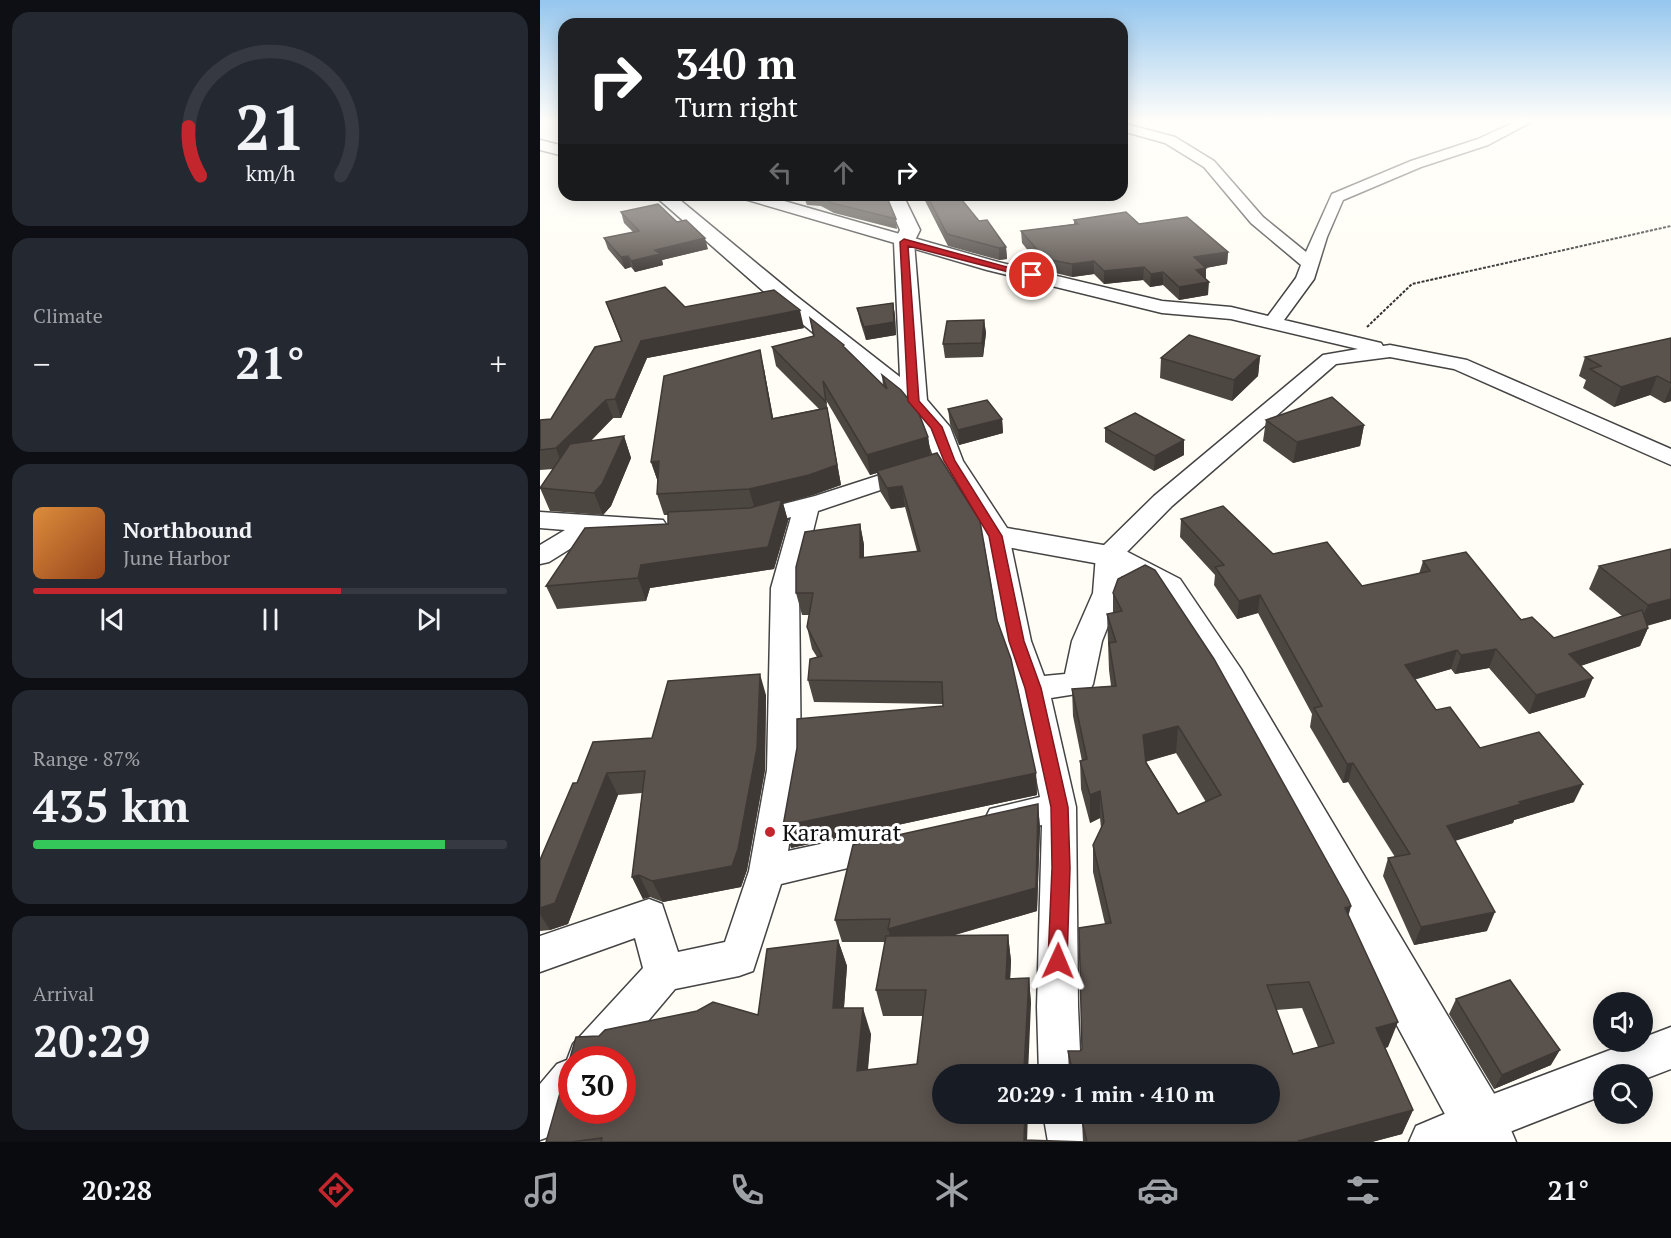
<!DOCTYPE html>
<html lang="en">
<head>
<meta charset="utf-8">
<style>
	body { margin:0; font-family:"PT Serif",serif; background:#242831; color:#f1f3f6; height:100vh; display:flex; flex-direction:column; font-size:22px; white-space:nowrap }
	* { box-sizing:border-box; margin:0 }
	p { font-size:20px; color:#9ea1a6 }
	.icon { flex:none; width:33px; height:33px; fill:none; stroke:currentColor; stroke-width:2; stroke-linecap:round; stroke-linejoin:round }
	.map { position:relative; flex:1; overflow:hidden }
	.side { display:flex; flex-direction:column; gap:12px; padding:12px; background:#0d0f14; width:540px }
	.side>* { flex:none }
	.guide { position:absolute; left:18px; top:18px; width:570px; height:183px; border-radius:18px; box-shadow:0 3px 15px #0003; background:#202124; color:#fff; overflow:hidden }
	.fabs { position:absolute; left:1053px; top:992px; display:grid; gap:12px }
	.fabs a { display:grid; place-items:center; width:60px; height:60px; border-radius:50%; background:#171b24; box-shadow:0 3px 15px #0003; font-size:30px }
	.speed { position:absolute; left:18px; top:1046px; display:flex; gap:12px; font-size:30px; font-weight:700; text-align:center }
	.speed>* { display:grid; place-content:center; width:78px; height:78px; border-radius:50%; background:#171b24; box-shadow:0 3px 15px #0003; line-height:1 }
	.speed .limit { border:9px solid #d22; background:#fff; color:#111 }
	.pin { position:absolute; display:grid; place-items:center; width:51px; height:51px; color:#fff; margin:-26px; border:3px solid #fff; border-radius:50%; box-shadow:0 2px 6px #0007 }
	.me { position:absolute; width:66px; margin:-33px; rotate:1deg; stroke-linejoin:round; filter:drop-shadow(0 0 4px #0008) }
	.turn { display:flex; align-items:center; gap:21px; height:126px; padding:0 18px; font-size:27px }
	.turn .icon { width:78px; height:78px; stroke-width:2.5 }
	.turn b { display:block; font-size:42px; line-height:51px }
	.lanes { display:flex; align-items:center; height:57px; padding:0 18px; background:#0003; justify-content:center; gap:30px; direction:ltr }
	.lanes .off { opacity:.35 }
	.big { font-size:45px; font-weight:800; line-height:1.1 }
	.side .tile { flex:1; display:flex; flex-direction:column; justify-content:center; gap:9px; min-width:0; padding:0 21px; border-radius:18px; background:#242831 }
	.side .dial { align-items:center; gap:0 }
	.dial svg { height:156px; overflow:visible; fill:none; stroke:#363941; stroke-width:7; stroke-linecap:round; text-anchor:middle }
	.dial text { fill:#f1f3f6; stroke:none }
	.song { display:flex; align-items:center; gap:18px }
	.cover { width:72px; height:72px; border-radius:9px; background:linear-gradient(135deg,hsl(30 70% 55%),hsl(20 70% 35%)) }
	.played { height:6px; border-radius:3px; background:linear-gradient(90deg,#c4262e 65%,#363941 65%) }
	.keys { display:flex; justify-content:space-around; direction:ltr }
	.heat { display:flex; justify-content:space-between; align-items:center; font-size:33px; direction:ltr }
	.charge { height:9px; border-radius:4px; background:linear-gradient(90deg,#34c759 87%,#363941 0) }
	.trip { position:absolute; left:392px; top:1064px; width:348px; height:60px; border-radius:30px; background:#171b24; box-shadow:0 3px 15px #0003; font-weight:800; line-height:60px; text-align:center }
	.tabs { display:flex; height:96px; justify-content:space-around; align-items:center; background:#090b0e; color:#9ea1a6 }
	.tabs .icon { width:42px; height:42px }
	.tabs .current { color:#c4262e }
	.tabs b { font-size:27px; color:#f1f3f6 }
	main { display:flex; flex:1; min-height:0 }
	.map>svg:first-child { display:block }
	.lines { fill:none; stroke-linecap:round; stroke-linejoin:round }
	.minor-casing { stroke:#444; stroke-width:3 }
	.tertiary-casing { stroke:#444; stroke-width:3 }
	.path { stroke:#333; stroke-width:2; stroke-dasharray:3 1.5; stroke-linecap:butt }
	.minor { fill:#fff; fill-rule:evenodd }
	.tertiary { fill:#fff; fill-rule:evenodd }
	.wall { fill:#4d4742; fill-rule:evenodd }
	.shaded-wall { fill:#3f3936 }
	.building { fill:#5a524d; stroke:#3f3936; stroke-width:1.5; fill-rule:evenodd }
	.route { fill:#c4262e; stroke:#7f191e; stroke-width:1.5 }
	.poi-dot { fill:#c4262e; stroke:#fff; stroke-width:2 }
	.labels { text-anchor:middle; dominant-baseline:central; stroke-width:6; stroke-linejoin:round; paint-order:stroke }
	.near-poi-label { font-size:24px; fill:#111; stroke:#fff; text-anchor:start }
</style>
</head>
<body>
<main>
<section class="side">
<div class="tile dial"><svg viewBox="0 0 100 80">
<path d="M14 69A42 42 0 1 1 86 69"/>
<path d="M14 69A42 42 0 0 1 8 44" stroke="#c4262e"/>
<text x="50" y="56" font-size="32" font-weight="700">21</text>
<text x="50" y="72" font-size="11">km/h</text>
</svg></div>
<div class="tile"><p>Climate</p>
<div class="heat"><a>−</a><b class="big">21°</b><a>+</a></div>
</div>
<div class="tile">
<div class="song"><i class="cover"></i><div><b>Northbound</b><p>June Harbor</p></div></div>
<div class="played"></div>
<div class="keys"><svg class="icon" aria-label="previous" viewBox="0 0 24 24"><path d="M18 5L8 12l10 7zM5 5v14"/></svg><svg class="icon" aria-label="pause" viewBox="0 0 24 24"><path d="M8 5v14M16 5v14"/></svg><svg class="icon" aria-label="next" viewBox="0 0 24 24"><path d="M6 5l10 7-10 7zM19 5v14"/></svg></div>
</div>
<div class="tile"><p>Range · 87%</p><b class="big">435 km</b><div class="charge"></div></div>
<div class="tile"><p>Arrival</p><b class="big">20:29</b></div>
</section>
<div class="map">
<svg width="1131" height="1142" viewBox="0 0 1131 1142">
	<rect width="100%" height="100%" fill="#fffdf5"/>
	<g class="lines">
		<defs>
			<path id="minor" d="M 979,120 L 995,120 L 948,145 L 881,167 L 803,200 L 787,237 L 774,279 L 744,320 L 841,343 L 843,346 L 850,345 L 927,360 L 1131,449 L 1131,465 L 914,369 L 850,357 L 796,364 L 632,506 L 582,557 L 581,593 L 562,641 L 553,684 L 549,692 L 511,698 L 536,807 L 538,1007 L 541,1074 L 499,1074 L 497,1007 L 502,825 L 462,833 L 450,829 L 445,819 L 450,809 L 500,797 L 478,688 L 461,641 L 443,536 L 447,530 L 456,528 L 465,530 L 469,536 L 491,641 L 504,676 L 525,674 L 532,641 L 553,593 L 556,555 L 560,549 L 614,496 L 783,355 L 818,349 L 691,319 L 622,313 L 447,270 L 201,198 L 198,195 L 223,195 L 458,262 L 622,301 L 691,307 L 728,316 L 756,278 L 761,265 L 711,223 L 664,167 L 625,143 L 582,131 L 582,123 L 635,137 L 674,161 L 723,217 L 766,252 L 792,194 L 871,161 L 938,139 Z
				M 374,464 L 382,466 L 386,471 L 382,476 L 278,511 L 259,588 L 261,770 L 248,851 L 345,830 L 358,834 L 363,845 L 358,856 L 241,884 L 213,971 L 199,976 L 135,989 L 76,1059 L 32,1059 L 32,1110 L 35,1110 L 16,1134 L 0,1140 L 0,1084 L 17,1064 L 27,1060 L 33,1044 L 103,968 L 95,938 L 0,972 L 0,936 L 109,899 L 122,904 L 138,952 L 185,942 L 209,871 L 227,770 L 231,588 L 251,517 L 209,528 L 200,525 L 196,520 L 200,515 L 275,496 Z
				M 0,512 L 123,520 L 127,526 L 123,532 L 114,534 L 57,532 L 9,562 L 0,564 L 0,545 L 25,530 L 0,528 Z
				M 1131,1027 L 1131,1069 L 1102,1080 L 1102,1074 L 1064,1074 L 1064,1095 L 944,1142 L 869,1142 L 876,1126 L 940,1099 L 1094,1041 L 1102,1041 L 1102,1038 Z
				M 503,1113 L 547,1113 L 554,1142 L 508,1142 Z"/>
			<path id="tertiary" d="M 0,140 L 24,146 L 24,156 L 0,150 Z
				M 114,195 L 134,195 L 255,295 L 360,377 L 354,242 L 360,230 L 345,195 L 363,195 L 380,230 L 374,242 L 387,400 L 410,427 L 423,461 L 467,528 L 580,548 L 640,579 L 701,669 L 959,1102 L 976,1142 L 920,1142 L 673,685 L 616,595 L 560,564 L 445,543 L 395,461 L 383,429 L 365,407 L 239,305 Z"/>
		</defs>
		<use href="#minor" class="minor-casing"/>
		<use href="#tertiary" class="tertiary-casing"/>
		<path class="path" d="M 827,327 L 872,284 L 1131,226"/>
		<use href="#minor" class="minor"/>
		<use href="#tertiary" class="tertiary"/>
	</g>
	<path class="wall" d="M 263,195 L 346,195 L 356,219 L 357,229 L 294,213 L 281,206 L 267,205 Z
		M 382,195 L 418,195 L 439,221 L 466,247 L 467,259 L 459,260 L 408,246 Z
		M 81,212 L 137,222 L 168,249 L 122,260 L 123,265 L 95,272 L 91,267 L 85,269 L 68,249 L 64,238 L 93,232 L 84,223 Z
		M 534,220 L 599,224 L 688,252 L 687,264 L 666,268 L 666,279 L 668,295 L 639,300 L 623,285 L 610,287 L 603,280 L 564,284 L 554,274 L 532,277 L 511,272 L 505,265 L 500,266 L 482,243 L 481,231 L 534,224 Z
		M 66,302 L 145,307 L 264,328 L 107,358 L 81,418 L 73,418 L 51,441 L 84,436 L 91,458 L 71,506 L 63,515 L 10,511 L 0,488 L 14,469 L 0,470 L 0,420 L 11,419 L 81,341 Z
		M 353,303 L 355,316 L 356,335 L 326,340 L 320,321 L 317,308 Z
		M 270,318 L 305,348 L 343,386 L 342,375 L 388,437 L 391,455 L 457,620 L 496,773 L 497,795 L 251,848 L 403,706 L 403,704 L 274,702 L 268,680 L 277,657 L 272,649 L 267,627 L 269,615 L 262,615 L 256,593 L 320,524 L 324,545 L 324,558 L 377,551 L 365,507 L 351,509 L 340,491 L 337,473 L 330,475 L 286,400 L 301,485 L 273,495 L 243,503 L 248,521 L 234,569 L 110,588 L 106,601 L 17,609 L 6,586 L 128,524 L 128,515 L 124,515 L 117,494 L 118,482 L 111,462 L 224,369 L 233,418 L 279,409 L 236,366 L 232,347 L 273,336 Z
		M 444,320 L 446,333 L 443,357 L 405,358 L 403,344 Z
		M 1131,338 L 1131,401 L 1124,403 L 1110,395 L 1074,407 L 1043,388 L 1046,380 L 1039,376 L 1045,357 Z
		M 720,356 L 718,376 L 692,401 L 620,378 L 621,358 Z
		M 408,409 L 462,419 L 463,433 L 419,445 L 410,424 Z
		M 726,420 L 824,425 L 820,446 L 753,463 L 723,441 Z
		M 565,428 L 644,440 L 644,455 L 614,471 L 565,442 Z
		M 641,519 L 733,554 L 822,586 L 879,574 L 883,561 L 1014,638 L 1082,616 L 1049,589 L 1059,566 L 1131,549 L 1131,619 L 1107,626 L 1108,628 L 1100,646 L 1041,666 L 1045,697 L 989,714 L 949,668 L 915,674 L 911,669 L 875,679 L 896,710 L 940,748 L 1034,802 L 974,820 L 973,823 L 915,841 L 947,931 L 874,945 L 843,876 L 848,858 L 855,857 L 808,782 L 803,783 L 770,727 L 772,714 L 718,613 L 697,619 L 674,585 L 675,575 L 640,537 Z
		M 573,593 L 811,906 L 808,915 L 848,1047 L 845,1048 L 873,1110 L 862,1134 L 832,1142 L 6,1142 L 59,1036 L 218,1015 L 298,940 L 307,966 L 304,1008 L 331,1034 L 328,1070 L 377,1064 L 383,1016 L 343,1016 L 336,990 L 345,942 L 302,942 L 295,920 L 498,804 L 500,828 L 497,911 L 412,936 L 468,935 L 471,961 L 470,978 L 489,978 L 491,1004 L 402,1074 L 487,1140 L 543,1142 L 542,1121 L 551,1121 L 549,1113 L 729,1113 L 729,1074 L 529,1074 L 528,1051 L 540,1051 L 542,1049 L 565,924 L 553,872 L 553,845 L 561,828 L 560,818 L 550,823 L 541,789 L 540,761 L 542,761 L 533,716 L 532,689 L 571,686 L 569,670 L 567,614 L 573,613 ZM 636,753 L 666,802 L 638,814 L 606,761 ZM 762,1008 L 778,1047 L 753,1054 L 736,1010 Z
		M 226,695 L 225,770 L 207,870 L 201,887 L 123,902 L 110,897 L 103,899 L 92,877 L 102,793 L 78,795 L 28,924 L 10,930 L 0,931 L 0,860 L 37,783 L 112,738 Z
		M 916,999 L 1011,1065 L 954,1089 L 909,1014 Z"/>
	<path class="shaded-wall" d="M 165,238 L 168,249 L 122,260 L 123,265 L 95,272 L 91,261 L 115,250 Z
		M 466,247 L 467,259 L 459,260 L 459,248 Z
		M 504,252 L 505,265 L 500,266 L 500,253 Z
		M 688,252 L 687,264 L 654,270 L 654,257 Z
		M 88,256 L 91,267 L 85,269 L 81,257 Z
		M 554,261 L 554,274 L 532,277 L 532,264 Z
		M 604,267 L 603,280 L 564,284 L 564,271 Z
		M 666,268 L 665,281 L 656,270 Z
		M 623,272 L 623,285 L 610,287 L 611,274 Z
		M 669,282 L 668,295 L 639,300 L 639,287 Z
		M 353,303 L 355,316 L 356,335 L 326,340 L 324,327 Z
		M 260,310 L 264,328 L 107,358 L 81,418 L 75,399 L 101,341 Z
		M 444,320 L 446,333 L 443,357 L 442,343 Z
		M 220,350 L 224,369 L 237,438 L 232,419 Z
		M 720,356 L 718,376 L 692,401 L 694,380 Z
		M 1117,376 L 1110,395 L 1074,407 L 1081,387 Z
		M 1131,386 L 1131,401 L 1124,403 Z
		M 66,400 L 73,418 L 23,468 L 16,448 Z
		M 287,408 L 301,485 L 273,495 L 243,503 L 248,521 L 234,569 L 110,588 L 106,601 L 98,578 L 101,565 L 215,510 L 209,489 Z
		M 462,419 L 463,433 L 419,445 L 418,430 Z
		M 824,425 L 820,446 L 753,463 L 757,442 Z
		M 84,436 L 91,458 L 71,506 L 63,515 L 54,493 Z
		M 388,437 L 391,457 L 330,475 L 327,455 Z
		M 644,440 L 644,455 L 614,471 L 615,456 Z
		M 119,461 L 118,482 L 111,462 Z
		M 362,486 L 365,507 L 351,509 L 347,488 Z
		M 320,524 L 324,545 L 324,580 L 320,558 Z
		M 720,595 L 718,613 L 697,619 L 699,601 Z
		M 1131,599 L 1131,619 L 1097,628 L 1108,605 Z
		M 1108,628 L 1100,646 L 1021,672 L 1029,654 Z
		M 956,649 L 949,668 L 915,674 L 921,655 Z
		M 917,650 L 911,669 L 860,684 L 865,665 Z
		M 220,674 L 226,695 L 225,770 L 207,870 L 201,887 L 123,902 L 112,881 Z
		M 1053,678 L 1045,697 L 989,714 L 996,695 Z
		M 638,726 L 636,753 L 602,763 L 603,735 Z
		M 813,763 L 808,782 L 803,783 L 807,764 Z
		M 67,773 L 78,795 L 28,924 L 10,930 L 0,914 L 0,908 Z
		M 496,773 L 497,795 L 251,848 L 243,826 Z
		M 1043,784 L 1034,802 L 974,820 L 973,823 L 900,845 L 907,826 L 979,802 Z
		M 560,791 L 560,818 L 550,823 L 550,795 Z
		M 498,804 L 500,828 L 497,911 L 354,952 L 348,929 Z
		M 99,875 L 110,897 L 103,899 L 92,877 Z
		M 811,906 L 804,933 L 805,908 Z
		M 955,912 L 947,931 L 874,945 L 881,927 Z
		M 468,935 L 471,961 L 469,1004 L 466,979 Z
		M 298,940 L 307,966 L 302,1033 L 293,1008 Z
		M 489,978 L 491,1004 L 488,1074 L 485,1074 L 484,1069 Z
		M 323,1008 L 331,1034 L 325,1096 L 317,1071 Z
		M 858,1022 L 848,1047 L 827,1053 L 836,1028 Z
		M 1020,1050 L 1011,1065 L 954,1089 L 962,1075 Z
		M 873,1110 L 862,1134 L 832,1142 L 757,1142 L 758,1141 Z
		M 485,1113 L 488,1113 L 487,1142 L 484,1142 Z"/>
	<path class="building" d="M 265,195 L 346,195 L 356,219 L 292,203 L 280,196 Z
		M 387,195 L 418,195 L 439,221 L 447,220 L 466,247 L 459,248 L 407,234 Z
		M 118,204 L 137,222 L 146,220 L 165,238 L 115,250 L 120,254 L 91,261 L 88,256 L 81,257 L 64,238 L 99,231 L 81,212 Z
		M 586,212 L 599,224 L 647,217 L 688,252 L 654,257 L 666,268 L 656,270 L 669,282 L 639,287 L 623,272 L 611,274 L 604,267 L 564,271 L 554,261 L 532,264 L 511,260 L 504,252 L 500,253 L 481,231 L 538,224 L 534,220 Z
		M 125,287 L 145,307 L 234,290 L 260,310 L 101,341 L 75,399 L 66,400 L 16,448 L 0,450 L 0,420 L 11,419 L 55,347 L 82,341 L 66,302 Z
		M 353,303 L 354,322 L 324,327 L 317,308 Z
		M 270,318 L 304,345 L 303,346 L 347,389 L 342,375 L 361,390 L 378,411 L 388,437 L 327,455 L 283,381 L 286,402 L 232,347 L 274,336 Z
		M 444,320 L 442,343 L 403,344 L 407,321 Z
		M 649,335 L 720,356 L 694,380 L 621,358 Z
		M 1131,338 L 1131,383 L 1117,376 L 1081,387 L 1050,369 L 1061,366 L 1045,357 Z
		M 220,350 L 232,419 L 287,408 L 297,465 L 269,475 L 209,489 L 117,494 L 119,461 L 111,462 L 124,376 Z
		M 792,397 L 824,425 L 757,442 L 726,420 Z
		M 447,400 L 462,419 L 418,430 L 408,409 Z
		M 595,413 L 644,440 L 615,456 L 565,428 Z
		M 84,436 L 62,484 L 54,493 L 0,488 L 30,444 Z
		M 397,453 L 440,521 L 457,620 L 471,659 L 496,773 L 243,826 L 257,748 L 257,719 L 403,706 L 402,682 L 268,680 L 270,659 L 282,656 L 267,627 L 273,593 L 256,593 L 256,567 L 265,532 L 320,524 L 320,558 L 380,551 L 362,486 L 347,488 L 337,471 Z
		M 242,499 L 228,547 L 101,565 L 98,578 L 6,586 L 45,528 L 128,524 L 128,512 L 210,508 Z
		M 683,506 L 733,554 L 787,542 L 822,586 L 890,571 L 883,561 L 926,552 L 981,620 L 992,617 L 1014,638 L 1102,610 L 1108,628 L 1029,654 L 1053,678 L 996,695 L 956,649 L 921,655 L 917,650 L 865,665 L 896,710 L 910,707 L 940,748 L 999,732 L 1043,784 L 979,802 L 981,804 L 907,826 L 955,912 L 881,927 L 848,858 L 870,854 L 813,763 L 807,764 L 774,708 L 782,706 L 720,595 L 699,601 L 675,567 L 684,565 L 641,519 Z
		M 1131,549 L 1131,599 L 1108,605 L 1059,566 Z
		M 605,565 L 615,570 L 674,659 L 808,899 L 811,906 L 805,908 L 858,1022 L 836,1028 L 873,1110 L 758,1141 L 758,1142 L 61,1142 L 62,1138 L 31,1142 L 6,1142 L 36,1037 L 59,1036 L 65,1030 L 157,1011 L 173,1002 L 218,1015 L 227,949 L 298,940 L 293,1008 L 323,1008 L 317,1071 L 377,1064 L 386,990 L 336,990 L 346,936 L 468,935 L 466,979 L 489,978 L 484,1069 L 486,1069 L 486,1074 L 402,1074 L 402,1113 L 485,1113 L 484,1140 L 547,1142 L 542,1121 L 554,1121 L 556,1118 L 555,1113 L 729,1113 L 729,1074 L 533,1074 L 528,1051 L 540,1051 L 542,1049 L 539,928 L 571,923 L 553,845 L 564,822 L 560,791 L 550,795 L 540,761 L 547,759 L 532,689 L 576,686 L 569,643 L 576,642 L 567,614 L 582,611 L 573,593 L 578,579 ZM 638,726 L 681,795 L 638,814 L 606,763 L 603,735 ZM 769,982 L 794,1043 L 753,1054 L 727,985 ZM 32,1059 L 82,1059 L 82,1110 L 32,1110 Z
		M 220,674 L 217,748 L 198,849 L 192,866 L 112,881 L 99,875 L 92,877 L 105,771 L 67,773 L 15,903 L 0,908 L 0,860 L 33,783 L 37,783 L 53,742 L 112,738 L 128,681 Z
		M 498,804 L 496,888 L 348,929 L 350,919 L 295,920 L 313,845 Z
		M 970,980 L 1020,1050 L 962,1075 L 916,999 Z"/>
	<linearGradient id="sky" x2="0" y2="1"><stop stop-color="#95c6ee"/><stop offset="0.43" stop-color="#fffefa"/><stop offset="1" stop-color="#fffefa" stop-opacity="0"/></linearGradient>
	<rect width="1131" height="280" fill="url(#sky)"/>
	<path class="route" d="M 364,239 L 496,275 L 492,278 L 368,246 L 379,401 L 402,427 L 415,461 L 462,536 L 484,641 L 501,688 L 528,807 L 530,868 L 527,961 L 525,967 L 518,970 L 510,967 L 508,961 L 512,868 L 511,807 L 485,688 L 469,641 L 449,536 L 404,461 L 391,428 L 368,401 L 360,242 Z"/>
	<circle class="poi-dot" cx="230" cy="832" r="6"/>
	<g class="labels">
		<g class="near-poi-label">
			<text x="242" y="832">Kara murat</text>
		</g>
	</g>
</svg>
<div class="fabs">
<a><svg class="icon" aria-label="sound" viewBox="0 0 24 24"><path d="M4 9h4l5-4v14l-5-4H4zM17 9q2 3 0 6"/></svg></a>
<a><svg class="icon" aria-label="search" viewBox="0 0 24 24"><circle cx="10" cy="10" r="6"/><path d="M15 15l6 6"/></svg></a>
</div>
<div class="speed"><div class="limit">30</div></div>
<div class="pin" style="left:492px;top:275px;background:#d93025"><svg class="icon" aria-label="arrive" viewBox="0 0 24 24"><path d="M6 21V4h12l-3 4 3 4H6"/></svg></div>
<svg class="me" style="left:518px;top:961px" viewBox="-20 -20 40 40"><path d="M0-17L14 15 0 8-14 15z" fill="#c4262e" stroke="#fff" stroke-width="4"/></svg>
<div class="trip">20:29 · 1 min · 410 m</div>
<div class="guide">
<div class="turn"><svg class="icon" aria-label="right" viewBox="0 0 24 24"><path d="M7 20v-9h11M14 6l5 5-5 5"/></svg><div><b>340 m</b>Turn right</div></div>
<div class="lanes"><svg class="icon off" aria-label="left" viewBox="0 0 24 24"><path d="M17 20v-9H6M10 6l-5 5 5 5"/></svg><svg class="icon off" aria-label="ahead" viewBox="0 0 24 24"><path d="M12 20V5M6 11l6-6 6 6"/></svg><svg class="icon" aria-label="right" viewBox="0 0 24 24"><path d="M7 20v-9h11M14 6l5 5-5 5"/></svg></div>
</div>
</div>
</main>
<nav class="tabs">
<b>20:28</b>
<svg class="icon current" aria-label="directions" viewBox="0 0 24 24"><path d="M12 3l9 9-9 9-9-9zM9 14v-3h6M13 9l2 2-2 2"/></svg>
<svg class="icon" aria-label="music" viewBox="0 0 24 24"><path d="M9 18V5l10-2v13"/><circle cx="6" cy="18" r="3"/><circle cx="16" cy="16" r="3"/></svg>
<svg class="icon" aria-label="phone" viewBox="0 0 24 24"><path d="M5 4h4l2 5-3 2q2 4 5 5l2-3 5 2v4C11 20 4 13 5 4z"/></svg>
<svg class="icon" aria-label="climate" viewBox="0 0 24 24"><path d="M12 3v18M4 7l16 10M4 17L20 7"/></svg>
<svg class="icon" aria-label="car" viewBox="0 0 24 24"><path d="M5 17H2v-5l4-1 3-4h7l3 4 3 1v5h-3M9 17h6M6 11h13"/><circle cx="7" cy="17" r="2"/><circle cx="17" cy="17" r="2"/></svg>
<svg class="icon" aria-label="filters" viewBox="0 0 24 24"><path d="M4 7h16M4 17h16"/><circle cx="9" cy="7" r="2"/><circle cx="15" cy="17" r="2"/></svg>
<b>21°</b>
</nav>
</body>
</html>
